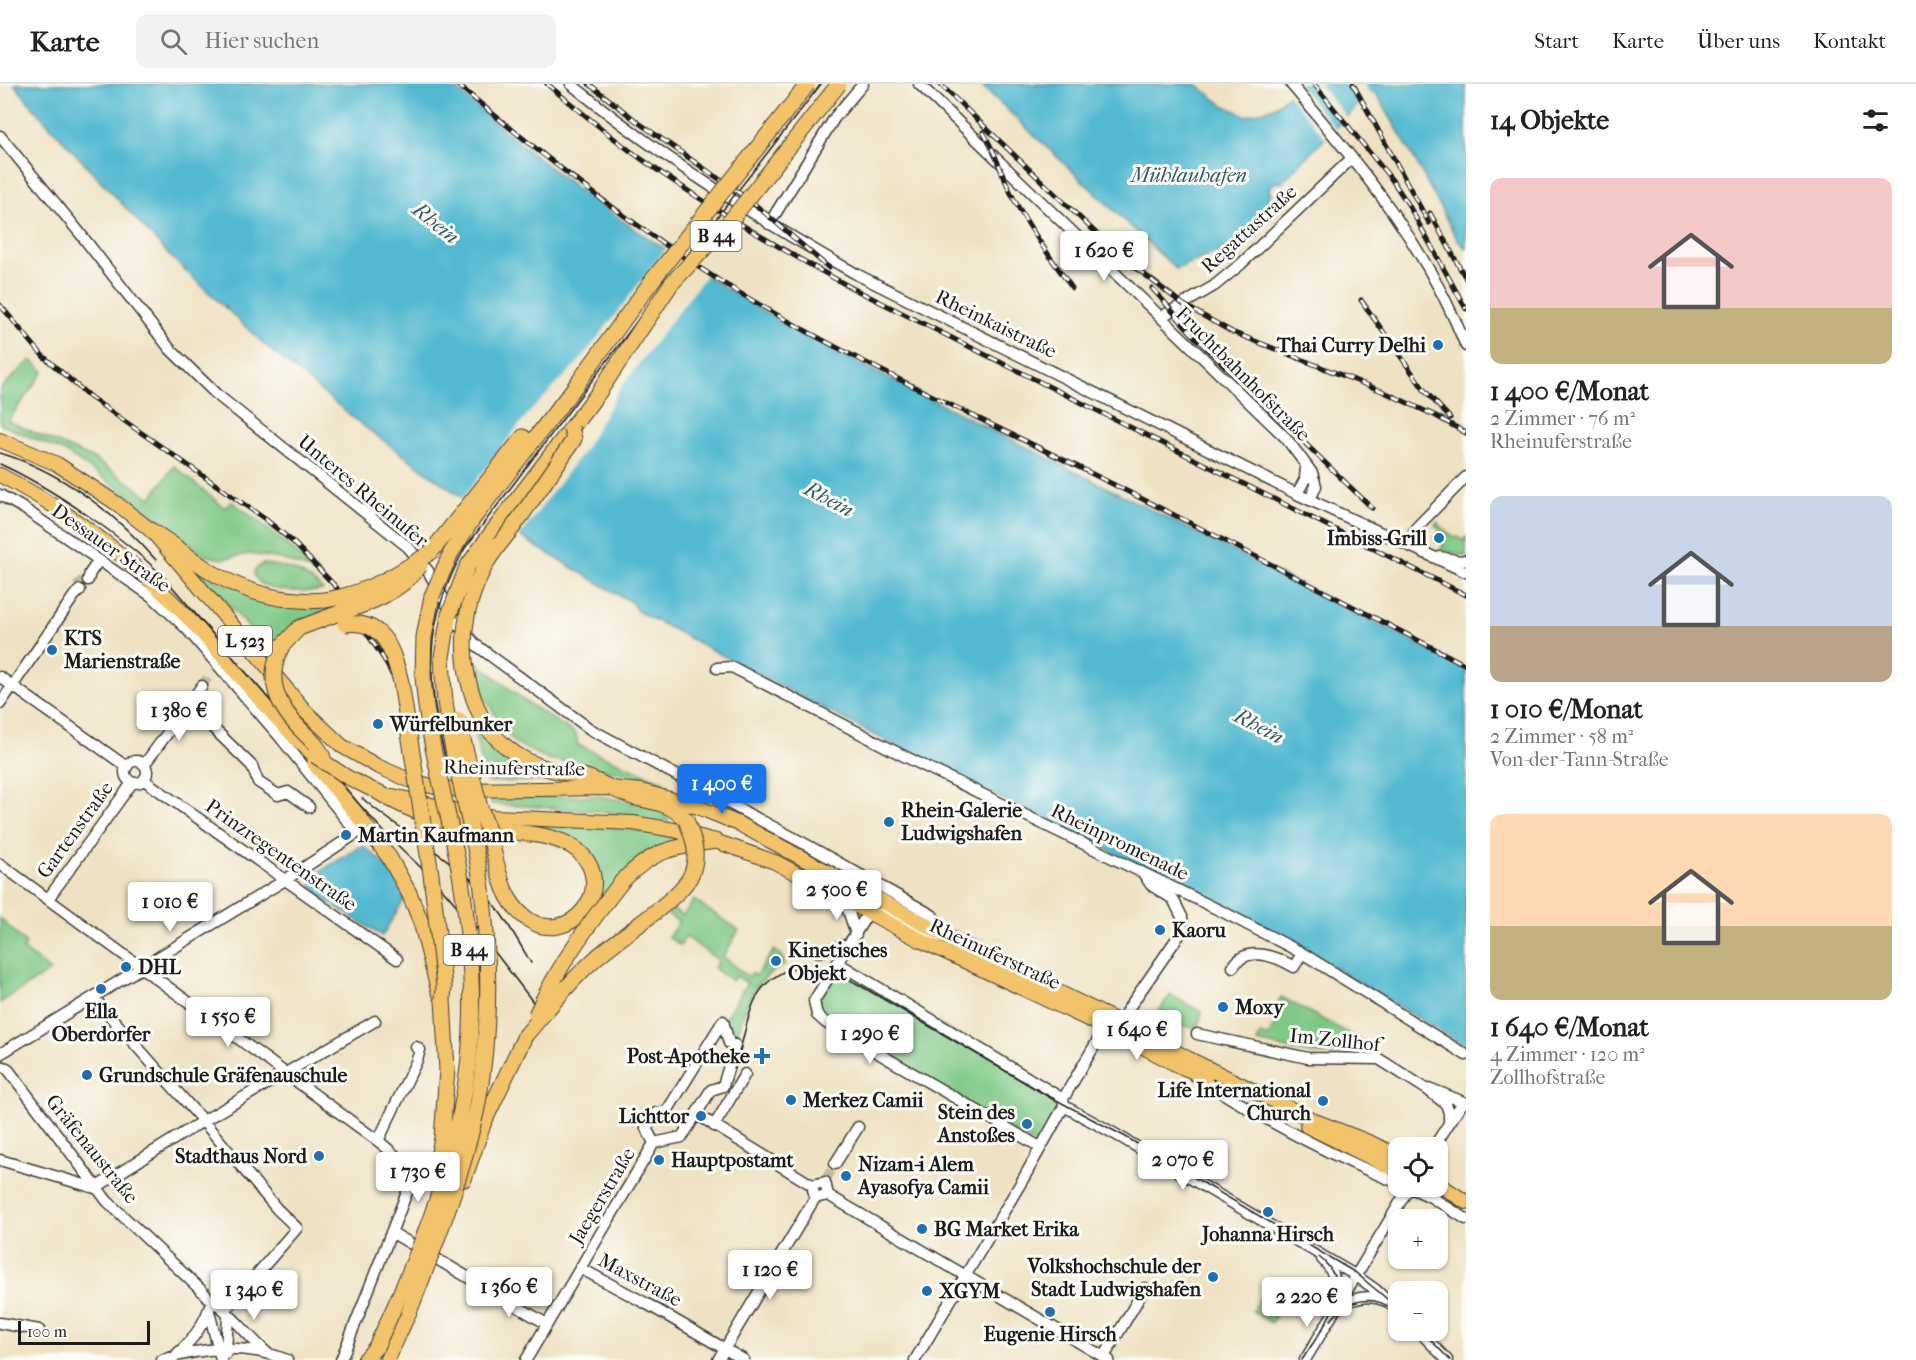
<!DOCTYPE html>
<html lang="de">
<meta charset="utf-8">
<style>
:root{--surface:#fff;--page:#f2f2f2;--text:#222;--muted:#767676;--line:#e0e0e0;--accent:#1a73e8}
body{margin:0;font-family:"IM FELL French Canon",serif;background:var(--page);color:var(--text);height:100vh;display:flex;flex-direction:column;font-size:22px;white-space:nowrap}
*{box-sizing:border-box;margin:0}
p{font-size:20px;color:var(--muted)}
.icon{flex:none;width:33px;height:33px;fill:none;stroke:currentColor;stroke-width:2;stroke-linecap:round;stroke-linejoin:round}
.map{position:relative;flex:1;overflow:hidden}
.sheet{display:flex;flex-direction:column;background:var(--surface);width:450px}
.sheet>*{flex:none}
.controls{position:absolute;left:1388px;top:1053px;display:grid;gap:12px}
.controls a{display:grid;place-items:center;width:60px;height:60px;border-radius:12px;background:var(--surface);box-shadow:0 2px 4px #0004;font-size:30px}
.scale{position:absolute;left:18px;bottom:15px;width:132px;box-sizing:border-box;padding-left:6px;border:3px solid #1c1c1c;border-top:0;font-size:16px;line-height:21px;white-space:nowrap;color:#1c1c1c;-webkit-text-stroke:4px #fdfcf7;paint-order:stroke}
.price{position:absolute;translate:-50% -51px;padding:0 14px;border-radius:6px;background:#fff;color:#222;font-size:20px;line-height:39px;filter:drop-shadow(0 2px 3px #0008)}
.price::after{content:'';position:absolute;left:50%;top:36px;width:18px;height:14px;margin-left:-9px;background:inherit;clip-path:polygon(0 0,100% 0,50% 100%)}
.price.active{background:var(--accent);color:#fff}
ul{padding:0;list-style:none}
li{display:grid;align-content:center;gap:12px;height:318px;padding:0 24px}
li span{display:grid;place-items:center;height:186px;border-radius:12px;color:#555}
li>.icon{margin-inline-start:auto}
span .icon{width:108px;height:108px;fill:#fffc;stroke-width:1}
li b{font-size:26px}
h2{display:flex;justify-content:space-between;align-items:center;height:72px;padding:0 24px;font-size:26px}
header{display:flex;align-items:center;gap:36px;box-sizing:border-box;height:84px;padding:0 30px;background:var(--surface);border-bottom:2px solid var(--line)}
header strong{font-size:28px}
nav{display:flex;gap:33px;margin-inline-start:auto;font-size:21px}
.search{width:420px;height:54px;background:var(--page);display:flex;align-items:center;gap:15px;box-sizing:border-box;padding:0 21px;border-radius:12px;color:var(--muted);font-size:22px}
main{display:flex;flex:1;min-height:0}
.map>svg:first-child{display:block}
.green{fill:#7ec885;stroke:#4d7250;stroke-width:1.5}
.water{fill:#52b9d0;stroke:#376a76;stroke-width:1.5}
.pier{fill:#efe2c3}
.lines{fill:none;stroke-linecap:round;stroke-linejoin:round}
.minor-tunnel{stroke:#c5baa2;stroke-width:10;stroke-dasharray:10 5;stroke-linecap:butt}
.minor-casing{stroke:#3c3a35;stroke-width:13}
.major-casing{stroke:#3c3a35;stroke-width:16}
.highway-casing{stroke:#3c3a35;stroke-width:17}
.minor{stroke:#fff;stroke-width:10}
.major{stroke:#f2c36a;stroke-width:14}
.highway{stroke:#f2c36a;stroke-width:15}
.tram{stroke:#1c1c1c;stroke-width:1.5}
.rail-casing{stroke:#1c1c1c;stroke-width:5}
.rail{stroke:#fdfcf7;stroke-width:3;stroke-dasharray:9;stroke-linecap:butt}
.major-bridge-casing{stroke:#3c3a35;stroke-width:16;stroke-linecap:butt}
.highway-bridge-casing{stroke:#3c3a35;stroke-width:17;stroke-linecap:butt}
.major-bridge{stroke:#f2c36a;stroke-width:14}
.highway-bridge{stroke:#f2c36a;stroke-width:15}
.poi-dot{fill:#1f6fb2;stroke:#fdfcf7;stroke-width:2}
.labels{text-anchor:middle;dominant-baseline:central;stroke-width:6;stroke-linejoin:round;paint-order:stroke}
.shield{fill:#fdfcf7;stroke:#605f5e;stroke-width:1.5}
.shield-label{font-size:18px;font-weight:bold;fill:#1c1c1c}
.street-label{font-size:20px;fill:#1c1c1c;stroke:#fdfcf7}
.poi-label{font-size:20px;font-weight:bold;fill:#1c1c1c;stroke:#fdfcf7;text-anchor:start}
.water-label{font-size:21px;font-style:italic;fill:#325b64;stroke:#fdfcf7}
</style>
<header>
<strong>Karte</strong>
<div class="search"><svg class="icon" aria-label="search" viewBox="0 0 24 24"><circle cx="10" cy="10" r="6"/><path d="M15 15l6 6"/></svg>Hier suchen</div>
<nav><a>Start</a><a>Karte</a><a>Über uns</a><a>Kontakt</a></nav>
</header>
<main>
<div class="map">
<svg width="1466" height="1276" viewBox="0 0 1466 1276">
<rect width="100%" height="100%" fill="#fdfcf7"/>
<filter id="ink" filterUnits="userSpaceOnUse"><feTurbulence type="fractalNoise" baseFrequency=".0167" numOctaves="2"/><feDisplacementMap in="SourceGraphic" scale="12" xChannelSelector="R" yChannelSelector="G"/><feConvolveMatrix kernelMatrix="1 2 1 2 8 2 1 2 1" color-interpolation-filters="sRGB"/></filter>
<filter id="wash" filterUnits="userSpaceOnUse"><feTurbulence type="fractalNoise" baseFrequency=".008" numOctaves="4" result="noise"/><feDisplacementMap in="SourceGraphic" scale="24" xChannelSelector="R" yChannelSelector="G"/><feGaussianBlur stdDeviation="1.35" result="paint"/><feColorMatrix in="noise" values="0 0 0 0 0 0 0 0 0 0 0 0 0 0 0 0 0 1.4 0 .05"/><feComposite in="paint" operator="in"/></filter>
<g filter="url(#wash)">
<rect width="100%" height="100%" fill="#efe2c3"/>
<path class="green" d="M31 276 44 287 8 337 94 375 151 414 174 382 225 424 231 417C264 440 293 465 322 493L321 495 306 484 281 475 249 470 222 475 204 471 128 411 65 368 0 340V305Z
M1437 438 1454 454 1458 453 1463 457 1466 453V472L1441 466C1446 455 1444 449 1435 441Z
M262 480C287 481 305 489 323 506 306 509 253 509 254 487Z
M188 481 221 499 333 522 335 525 270 576 255 551 223 514 206 500Z
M476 577 523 616 576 650 578 661 664 698 663 699 614 687 548 675 516 660 502 643 482 608Z
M472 640 489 660 522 686 571 696 487 698Z
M598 712 658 722 670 738 598 727 491 720 490 713Z
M500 738C562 743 625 741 686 755L597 816 600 797 593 775Z
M694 816 739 846 723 873C733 879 739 887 749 893L751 889 756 892 774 866 782 872 785 880C749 898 745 924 735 960L723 937 747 899 736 892 732 897 714 884 719 877 686 853 680 861 668 853 679 838 668 831 672 825 683 832Z
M0 834 26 860 23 865 50 887 0 919Z
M838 879 1063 1015 1040 1063 826 939 814 924Z
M1170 911 1202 928 1198 945 1173 939 1157 930Z
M1281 913 1361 956 1362 970H1310L1257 958 1261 950 1268 953 1284 922 1278 919Z
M1268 1201 1287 1213 1271 1239 1252 1227Z"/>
<path class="water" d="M14 0H451C498 41 545 82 596 118 664 166 732 209 803 251L1413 557 1466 586V963L1303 865 1240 831 915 672 637 527 631 518 532 460 461 413 362 341 267 263 170 172 37 28Z
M980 0H1196L1223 21 1247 32 1274 23 1302 0H1466V165L1457 155 1415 76 1378 12 1371 8 1281 99 1275 98 1268 106 1271 109C1265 123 1261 140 1249 150 1234 164 1196 176 1176 185Z
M362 761 412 803 382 852 316 810 311 801 315 791Z"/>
<path class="pier" d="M1298 0 1337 46 1327 56 1287 9Z
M1309 0H1319L1348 35 1342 40Z
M1347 0H1364L1371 12 1360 23Z
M667 163 707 190 621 303 584 366 518 454 461 416 528 330 583 273Z"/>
</g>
<g filter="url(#ink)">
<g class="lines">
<path class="minor-tunnel" d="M77 503 84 494
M202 602 210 590
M826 1095 835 1080"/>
<defs>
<path id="minor" d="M571 0C660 73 758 135 858 191L1297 410 1466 488
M919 0 1286 354 1312 389 1316 402 1310 416
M1291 0C1361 84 1425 159 1466 262
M0 52 79 148 170 265 216 310 408 463 428 487 459 542 476 561 590 645 805 760 932 831 936 837
M769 140 835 33 863 0
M1161 233 1214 202 1241 180 1352 74
M1297 410 1305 395 1306 382
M0 411 23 424 154 514 186 544 280 653 357 749 285 796 0 970
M1407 461 1416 444 1466 393
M1440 473 1460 477 1466 476
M88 496 90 489 99 476
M717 584 732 583 904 672 1227 830 1302 869 1466 971
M0 593 127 683
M0 620 74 512 80 506
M185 625 201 636
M213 644 252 682 258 698 278 711 288 708 309 723
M125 688a11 11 0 1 1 22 0a11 11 0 1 1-22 0Z
M144 681 202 602
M144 696 397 875
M0 780 378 1057C395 1070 403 1078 411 1098L341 1276
M842 814 849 829 856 850
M48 815 132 699
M946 852C918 858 897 825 868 829L814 917 817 931 826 939 1040 1063
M818 868 849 860
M838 879 1063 1015
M1233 883C1246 860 1277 873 1294 883L1302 869
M93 913 203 1037 277 1125 297 1144 232 1219 223 1225
M1126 928 1182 847V833L1173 815 1151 801 1143 789
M723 937 729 959 735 961 723 1002 711 1006 682 1053 654 1059 646 1044 656 1029 667 1027Z
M1197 950 1308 974 1379 975 1428 1006 1446 1020 1449 1029V1038
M0 982 7 984 107 1117 204 1209C211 1218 215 1218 222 1224 238 1238 251 1255 267 1269
M1194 991C1259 1033 1327 1070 1398 1099
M1431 1005 1466 1019
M1064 1022 1115 1050 1355 1191 1376 1206 1398 1227
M696 1030 812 1101 815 1114 828 1111 825 1098 812 1101
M714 1042 745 990
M378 1057 417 976 420 966 416 963
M1433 1064 1463 1018
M0 1076 95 1104
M835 1080 858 1043
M1407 1102 1431 1113 1466 1135
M95 1104 203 1037 375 937
M828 1111 1109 1276
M391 1148 547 1240
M1322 1175C1335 1187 1338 1204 1335 1221
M580 1184 647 1220 744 1276
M1336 1225C1351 1214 1367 1209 1386 1217
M209 1227 221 1276
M0 1239 39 1246
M1418 1246 1447 1276
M177 1270C193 1256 205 1239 211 1219
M226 1270 228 1230
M1104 1273 1145 1204
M162 1276C205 1263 245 1259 287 1276
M526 1276 654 1059
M718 1276 815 1114
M915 1276 1022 1097 1064 1022 1063 1015 1108 939
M1305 1276 1410 1102"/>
<path id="major" d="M0 356 57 380 116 419 152 447 306 628 342 662 377 682 409 696 435 703 460 706 611 704 641 707 698 723 739 740 946 852 1139 948 1187 974 1315 1037 1371 1059 1398 1072
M0 391C71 428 134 476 188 534 231 579 268 630 315 672
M393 712 458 727 494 733 633 739 674 746 715 757 775 778 920 856 1115 948 1181 983 1206 992
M1307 1042 1394 1085
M1437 1099 1466 1118"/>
<path id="highway" d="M152 447C176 461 197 481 222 494 254 511 289 519 325 516
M487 455 599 308
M431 468 523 353
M451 469 472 436 577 300 654 194
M282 562 299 544 339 529
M423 591 424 553 432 512
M443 591 442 573 449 531
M487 644C509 669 528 681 561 688 570 690 580 690 589 694 604 700 619 709 636 714 658 719 669 719 686 736
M315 672V680L352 724 389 773 409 809 421 838 438 904 443 916 447 986
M378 708C400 722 436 737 462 742 495 749 552 745 577 766 621 803 568 866 526 834 501 816 497 780 490 752
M623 796C656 764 672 764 715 757
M464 1095 484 1038 525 952
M365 1276 376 1263
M387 1276 409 1228"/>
</defs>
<use href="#minor" class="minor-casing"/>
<use href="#major" class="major-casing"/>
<use href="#highway" class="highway-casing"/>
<use href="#minor" class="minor"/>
<use href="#major" class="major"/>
<use href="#highway" class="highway"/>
<path class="tram" d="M0 369C61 387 115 429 156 476
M0 380C52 404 122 452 163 492L359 720 386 750 438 800 478 846 533 918
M445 673C426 591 423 539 465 464L666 199 821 0
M362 714C397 745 439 766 473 797 498 820 514 850 531 879
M735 985C742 963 745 939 754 918 764 894 792 878 818 883 833 886 847 894 861 902L1045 1010 1124 1052 1356 1189 1398 1224
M1331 1236C1347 1215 1373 1210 1394 1226
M1421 1246 1450 1276
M1302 1276C1321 1245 1359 1204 1319 1173"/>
<defs>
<path id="rail" d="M457 0C541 71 627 138 720 197 828 264 944 317 1058 373 1195 440 1330 511 1466 581
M547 0C574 22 601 45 629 66 700 118 775 162 852 204L1466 511
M589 0 639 39 752 118 829 184
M940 0 1118 170 1184 221 1232 248 1382 307 1436 332 1466 349
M1314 0 1392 96 1408 120 1466 225
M1353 0 1429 139
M983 48C997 70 1003 96 1016 119 1032 149 1053 177 1072 204
M1430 129 1466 195
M1152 204 1196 254 1372 424
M1361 216 1425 307 1450 334
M0 221 43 272 90 313 265 435 293 458 336 503 384 575 398 602"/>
</defs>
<use href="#rail" class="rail-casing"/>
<use href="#rail" class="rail"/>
<defs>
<path id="major-bridge" d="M315 672 347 693 373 706"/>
<path id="highway-bridge" d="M654 194 808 0
M599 308 671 200 731 136 839 0
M432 512 451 469
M325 516C366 510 398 490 431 468
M339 529C368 520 401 508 420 482
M449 531 467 483 487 455
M345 540C384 535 393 567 401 598L431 790 444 902 443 916
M282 562C264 596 278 623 303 648 312 657 322 665 324 678
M458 636 480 723 490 752
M487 644C457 590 457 534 486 480 494 465 506 453 516 439 536 411 555 384 574 355L571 344
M536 931C558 881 590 838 623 796
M525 952C548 925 570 897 596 874 619 853 677 817 690 793 700 773 694 755 686 736
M435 1087 442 1054 447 986
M409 1228C429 1178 449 1127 464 1075 469 1054 476 1034 479 1013 490 945 490 874 482 805 473 733 446 664 443 591
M376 1263C419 1172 459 1074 469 973 475 915 470 854 461 796 450 728 427 660 423 591"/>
</defs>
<use href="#major-bridge" class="major-bridge-casing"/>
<use href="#highway-bridge" class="highway-bridge-casing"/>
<use href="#major-bridge" class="major-bridge"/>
<use href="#highway-bridge" class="highway-bridge"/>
</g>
</g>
<g class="poi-dot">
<circle cx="1438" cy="261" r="6"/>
<circle cx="1439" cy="454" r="6"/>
<circle cx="52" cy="566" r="6"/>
<circle cx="378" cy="640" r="6"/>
<circle cx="889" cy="738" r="6"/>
<circle cx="346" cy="751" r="6"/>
<circle cx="1160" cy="846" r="6"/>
<circle cx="776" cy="877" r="6"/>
<circle cx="126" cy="883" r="6"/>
<circle cx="101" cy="905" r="6"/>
<circle cx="1223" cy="923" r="6"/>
<path d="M759 963h6v6h6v6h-6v6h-6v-6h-6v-6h6z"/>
<circle cx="87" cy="991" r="6"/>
<circle cx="791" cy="1016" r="6"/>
<circle cx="1323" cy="1017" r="6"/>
<circle cx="701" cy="1032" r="6"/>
<circle cx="1027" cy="1040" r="6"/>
<circle cx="319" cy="1072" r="6"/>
<circle cx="659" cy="1076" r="6"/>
<circle cx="846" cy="1092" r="6"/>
<circle cx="1268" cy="1128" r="6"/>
<circle cx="922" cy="1145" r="6"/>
<circle cx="1213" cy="1193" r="6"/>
<circle cx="927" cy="1207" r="6"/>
<circle cx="1050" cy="1228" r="6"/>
</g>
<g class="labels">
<g class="shield">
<rect x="690.5" y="137" width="51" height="30" rx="4.5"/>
<rect x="218" y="542" width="54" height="30" rx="4.5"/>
<rect x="443.5" y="851" width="51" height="30" rx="4.5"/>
</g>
<g class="shield-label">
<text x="716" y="152">B 44</text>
<text x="245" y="557">L 523</text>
<text x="469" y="866">B 44</text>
</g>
<g class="street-label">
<text transform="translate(1249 145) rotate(-42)">Regattastraße</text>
<text transform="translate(996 240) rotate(26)">Rheinkaistraße</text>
<text transform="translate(1243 290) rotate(45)">Fruchtbahnhofstraße</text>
<text transform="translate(363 407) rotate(40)">Unteres Rheinufer</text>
<text transform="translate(111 464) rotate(35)">Dessauer Straße</text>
<text transform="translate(514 684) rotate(1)">Rheinuferstraße</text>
<text transform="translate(75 746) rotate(-54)">Gartenstraße</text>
<text transform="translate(1120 758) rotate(26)">Rheinpromenade</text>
<text transform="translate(281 771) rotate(35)">Prinzregentenstraße</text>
<text transform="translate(995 870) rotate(25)">Rheinuferstraße</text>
<text transform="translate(1335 956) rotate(6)">Im Zollhof</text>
<text transform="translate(92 1065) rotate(51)">Gräfenaustraße</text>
<text transform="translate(602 1112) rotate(-59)">Jaegerstraße</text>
<text transform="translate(640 1196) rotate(28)">Maxstraße</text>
</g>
<g class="poi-label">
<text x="1426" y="261" text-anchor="end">Thai Curry Delhi</text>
<text x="1427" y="454" text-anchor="end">Imbiss-Grill</text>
<text x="64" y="554">KTS<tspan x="64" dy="23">Marienstraße</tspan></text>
<text x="390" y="640">Würfelbunker</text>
<text x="901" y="726">Rhein-Galerie<tspan x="901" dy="23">Ludwigshafen</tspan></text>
<text x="358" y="751">Martin Kaufmann</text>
<text x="1172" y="846">Kaoru</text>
<text x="788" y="866">Kinetisches<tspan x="788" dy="23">Objekt</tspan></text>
<text x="138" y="883">DHL</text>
<text x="1235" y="923">Moxy</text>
<text x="101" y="927" text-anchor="middle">Ella<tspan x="101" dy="23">Oberdorfer</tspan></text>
<text x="750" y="972" text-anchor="end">Post-Apotheke</text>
<text x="99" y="991">Grundschule Gräfenauschule</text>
<text x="1311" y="1006" text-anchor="end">Life International<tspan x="1311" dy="23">Church</tspan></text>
<text x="803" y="1016">Merkez Camii</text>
<text x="1015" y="1028" text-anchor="end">Stein des<tspan x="1015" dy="23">Anstoßes</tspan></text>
<text x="689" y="1032" text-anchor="end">Lichttor</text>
<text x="307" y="1072" text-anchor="end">Stadthaus Nord</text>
<text x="671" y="1076">Hauptpostamt</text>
<text x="858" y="1080">Nizam-i Alem<tspan x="858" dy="23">Ayasofya Camii</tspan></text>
<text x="934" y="1145">BG Market Erika</text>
<text x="1268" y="1150" text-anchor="middle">Johanna Hirsch</text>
<text x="1201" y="1182" text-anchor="end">Volkshochschule der<tspan x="1201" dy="23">Stadt Ludwigshafen</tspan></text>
<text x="939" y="1207">XGYM</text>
<text x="1050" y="1250" text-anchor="middle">Eugenie Hirsch</text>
</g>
<g class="water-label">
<text x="1189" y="91">Mühlauhafen</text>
<text transform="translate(436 139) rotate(39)">Rhein</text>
<text transform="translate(829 415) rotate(28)">Rhein</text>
<text transform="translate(1259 642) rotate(28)">Rhein</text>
</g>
</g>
</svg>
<div class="controls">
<a><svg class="icon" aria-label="locate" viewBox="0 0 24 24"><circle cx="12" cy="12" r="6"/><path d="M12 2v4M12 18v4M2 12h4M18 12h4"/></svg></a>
<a>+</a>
<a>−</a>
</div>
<div class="scale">100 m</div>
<b class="price" style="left:1104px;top:198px">1 620 €</b>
<b class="price" style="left:179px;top:658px">1 380 €</b>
<b class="price active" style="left:722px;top:731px">1 400 €</b>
<b class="price" style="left:837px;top:837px">2 500 €</b>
<b class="price" style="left:170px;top:849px">1 010 €</b>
<b class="price" style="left:228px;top:964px">1 550 €</b>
<b class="price" style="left:1137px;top:977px">1 640 €</b>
<b class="price" style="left:870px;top:981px">1 290 €</b>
<b class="price" style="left:1183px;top:1107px">2 070 €</b>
<b class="price" style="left:418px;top:1119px">1 730 €</b>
<b class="price" style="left:770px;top:1217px">1 120 €</b>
<b class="price" style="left:509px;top:1234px">1 360 €</b>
<b class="price" style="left:254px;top:1237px">1 340 €</b>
<b class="price" style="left:1307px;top:1244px">2 220 €</b>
</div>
<section class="sheet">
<h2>14 Objekte<svg class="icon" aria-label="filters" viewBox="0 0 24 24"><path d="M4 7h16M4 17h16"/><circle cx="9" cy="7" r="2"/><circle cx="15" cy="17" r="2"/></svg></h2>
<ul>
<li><span style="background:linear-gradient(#f6c9c9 70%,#c2b280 0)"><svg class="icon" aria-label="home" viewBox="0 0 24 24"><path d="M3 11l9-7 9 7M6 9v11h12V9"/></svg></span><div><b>1 400 €/Monat</b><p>2 Zimmer · 76 m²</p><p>Rheinuferstraße</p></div></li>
<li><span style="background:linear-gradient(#c9d6e8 70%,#b9a48a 0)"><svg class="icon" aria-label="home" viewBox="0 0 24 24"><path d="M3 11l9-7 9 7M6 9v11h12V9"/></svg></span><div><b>1 010 €/Monat</b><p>2 Zimmer · 58 m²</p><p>Von-der-Tann-Straße</p></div></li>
<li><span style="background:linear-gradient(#ffd9b3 60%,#c2b280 0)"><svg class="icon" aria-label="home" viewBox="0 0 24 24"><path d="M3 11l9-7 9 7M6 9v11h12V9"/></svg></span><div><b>1 640 €/Monat</b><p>4 Zimmer · 120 m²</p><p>Zollhofstraße</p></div></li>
</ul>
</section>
</main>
